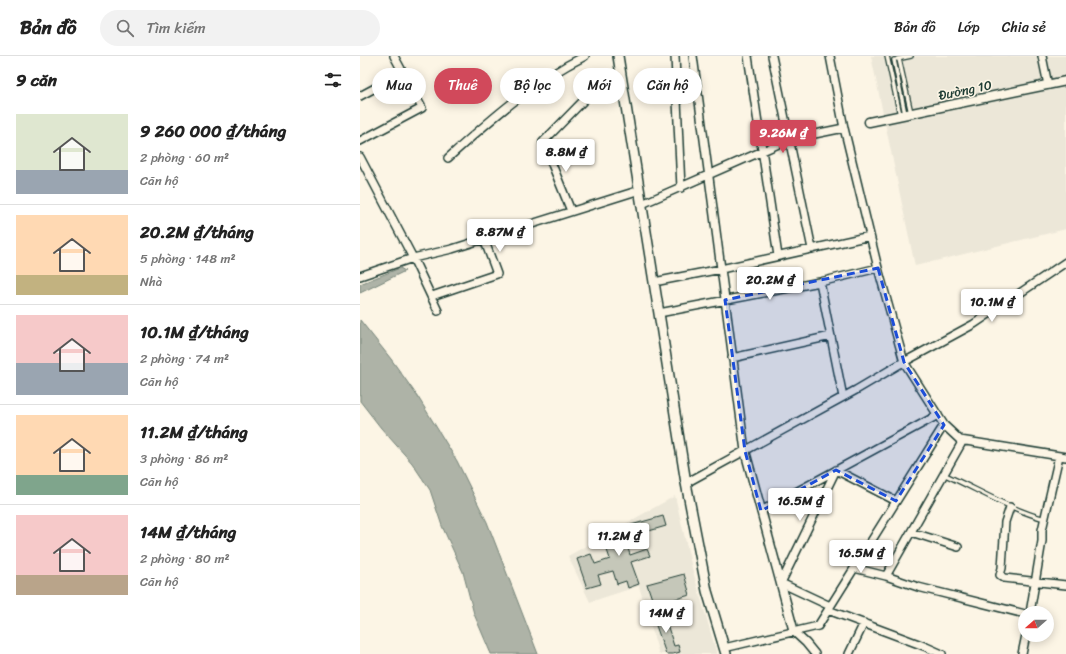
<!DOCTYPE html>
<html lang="vi">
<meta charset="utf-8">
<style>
:root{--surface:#fff;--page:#f2f2f2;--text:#222;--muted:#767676;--line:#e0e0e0;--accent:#d1495b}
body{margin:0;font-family:Sriracha,sans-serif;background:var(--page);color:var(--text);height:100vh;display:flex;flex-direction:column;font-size:15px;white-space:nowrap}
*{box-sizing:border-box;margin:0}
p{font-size:13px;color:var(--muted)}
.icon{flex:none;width:22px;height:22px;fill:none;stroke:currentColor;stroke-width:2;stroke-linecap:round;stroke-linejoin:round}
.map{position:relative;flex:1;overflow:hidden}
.sheet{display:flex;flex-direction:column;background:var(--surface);width:360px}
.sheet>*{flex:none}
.guide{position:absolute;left:12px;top:12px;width:380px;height:36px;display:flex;gap:8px}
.needle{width:26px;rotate:249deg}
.fabs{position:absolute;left:658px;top:550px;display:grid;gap:8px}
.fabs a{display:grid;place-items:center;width:36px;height:36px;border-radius:50%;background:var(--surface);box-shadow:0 2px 10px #0003;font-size:20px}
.price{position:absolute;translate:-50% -34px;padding:0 9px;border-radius:4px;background:#fff;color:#222;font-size:13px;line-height:26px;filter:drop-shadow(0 1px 2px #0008)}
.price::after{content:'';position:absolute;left:50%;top:24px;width:12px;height:9px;margin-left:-6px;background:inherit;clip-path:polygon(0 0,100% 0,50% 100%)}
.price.selected{background:var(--accent);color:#fff}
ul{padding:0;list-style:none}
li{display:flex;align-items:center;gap:12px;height:100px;padding:0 16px}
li+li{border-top:1px solid var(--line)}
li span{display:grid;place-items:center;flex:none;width:112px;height:80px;border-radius:0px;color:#555}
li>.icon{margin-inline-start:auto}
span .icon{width:48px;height:48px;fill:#fffc;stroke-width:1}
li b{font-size:17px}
h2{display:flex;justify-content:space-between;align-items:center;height:48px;padding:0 16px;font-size:17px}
.chip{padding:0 14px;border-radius:18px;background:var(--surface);box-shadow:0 2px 10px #0003;font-size:14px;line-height:36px}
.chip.selected{background:var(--accent);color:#fff}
header{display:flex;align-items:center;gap:24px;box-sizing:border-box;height:56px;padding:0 20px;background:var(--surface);border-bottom:1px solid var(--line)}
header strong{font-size:19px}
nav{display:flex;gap:22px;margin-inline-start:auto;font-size:14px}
.search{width:280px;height:36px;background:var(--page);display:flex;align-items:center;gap:10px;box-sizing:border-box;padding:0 14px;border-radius:22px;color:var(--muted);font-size:15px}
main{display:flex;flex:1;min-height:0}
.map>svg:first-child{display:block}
.built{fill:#ece7d8}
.water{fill:#aeb3a7;stroke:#758479}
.building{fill:#c5c7b9;stroke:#1f3d34}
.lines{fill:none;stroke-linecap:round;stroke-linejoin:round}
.service-casing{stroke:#1f3d34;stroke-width:6}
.minor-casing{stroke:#1f3d34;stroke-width:10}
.tertiary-casing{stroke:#1f3d34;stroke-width:11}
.secondary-casing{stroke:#1f3d34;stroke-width:12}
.service{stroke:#fcf5e5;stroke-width:3.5}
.minor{stroke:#fcf5e5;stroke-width:7}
.tertiary{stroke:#fcf5e5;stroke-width:8}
.secondary{stroke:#fcf5e5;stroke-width:9}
.marked{fill:#1d4ed8;fill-opacity:0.2;stroke:#1d4ed8;stroke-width:3;stroke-dasharray:8 5;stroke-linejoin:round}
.labels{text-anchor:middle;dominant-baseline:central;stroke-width:3;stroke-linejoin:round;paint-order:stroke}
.street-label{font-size:13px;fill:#1f3d34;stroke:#fcf5e5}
</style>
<header>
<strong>Bản đồ</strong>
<div class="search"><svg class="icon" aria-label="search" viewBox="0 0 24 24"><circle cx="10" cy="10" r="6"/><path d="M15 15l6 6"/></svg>Tìm kiếm</div>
<nav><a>Bản đồ</a><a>Lớp</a><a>Chia sẻ</a></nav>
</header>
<main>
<section class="sheet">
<h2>9 căn<svg class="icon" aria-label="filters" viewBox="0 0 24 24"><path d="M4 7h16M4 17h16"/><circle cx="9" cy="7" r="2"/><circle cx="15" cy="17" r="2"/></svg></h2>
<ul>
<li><span style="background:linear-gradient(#dfe7d0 70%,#9aa5b1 0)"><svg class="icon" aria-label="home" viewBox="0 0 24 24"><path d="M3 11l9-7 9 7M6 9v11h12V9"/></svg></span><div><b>9 260 000 ₫/tháng</b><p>2 phòng · 60 m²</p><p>Căn hộ</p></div></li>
<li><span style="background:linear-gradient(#ffd9b3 75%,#c2b280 0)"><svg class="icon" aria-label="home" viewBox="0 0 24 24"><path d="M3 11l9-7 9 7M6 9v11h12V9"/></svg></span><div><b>20.2M ₫/tháng</b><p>5 phòng · 148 m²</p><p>Nhà</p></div></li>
<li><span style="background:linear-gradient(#f6c9c9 60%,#9aa5b1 0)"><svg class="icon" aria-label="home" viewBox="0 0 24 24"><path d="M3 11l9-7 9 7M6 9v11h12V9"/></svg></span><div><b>10.1M ₫/tháng</b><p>2 phòng · 74 m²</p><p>Căn hộ</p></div></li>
<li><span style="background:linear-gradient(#ffd9b3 75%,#7fa58c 0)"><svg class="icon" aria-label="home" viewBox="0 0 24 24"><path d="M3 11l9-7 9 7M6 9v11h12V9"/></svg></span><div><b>11.2M ₫/tháng</b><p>3 phòng · 86 m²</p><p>Căn hộ</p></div></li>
<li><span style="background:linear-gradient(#f6c9c9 75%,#b9a48a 0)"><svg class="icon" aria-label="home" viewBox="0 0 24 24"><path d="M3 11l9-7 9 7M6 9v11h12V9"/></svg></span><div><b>14M ₫/tháng</b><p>2 phòng · 80 m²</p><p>Căn hộ</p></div></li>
</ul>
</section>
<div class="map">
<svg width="706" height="598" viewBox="0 0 706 598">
<rect width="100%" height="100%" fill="#fcf5e5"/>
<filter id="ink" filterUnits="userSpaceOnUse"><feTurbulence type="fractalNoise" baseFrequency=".025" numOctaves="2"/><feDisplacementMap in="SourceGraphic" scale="8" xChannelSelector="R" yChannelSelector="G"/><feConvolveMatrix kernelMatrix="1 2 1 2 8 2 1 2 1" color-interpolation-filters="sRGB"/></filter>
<g filter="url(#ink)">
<path class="built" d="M511 0H706V173L555 210Z
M315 440 332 512 357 598H299L279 530 230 546 208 500Z"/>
<path class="water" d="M40 212 45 215 0 237V228Z
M0 264 31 303 58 341 97 405 127 466 178 598H131L114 558 103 516 82 470 70 434 52 407 21 372 0 345Z"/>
<path class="building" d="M303 460 306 470 265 482 270 499 287 493 290 500 271 506 279 528 268 532 266 525 257 528 253 515 238 519 241 528 227 532 217 503 231 498 235 508 250 503 245 488 253 485 252 480 272 474 271 469Z
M324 518 330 539 294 549 287 528Z
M308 556 310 564 306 565 314 590 318 589 320 596 313 598H306L293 561Z"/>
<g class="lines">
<defs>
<path id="service" d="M527 0 540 59
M537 3 551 0
M539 3 551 57
M534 4 545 58
M583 418C617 433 649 453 685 463"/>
<path id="minor" d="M315 0 321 132
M333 0 385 395
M388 0 418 200
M412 0 452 193
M682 0 688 29
M0 40 43 17
M0 85 62 52 34 0
M0 101 53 202 78 255
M88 102C130 64 174 25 225 0
M282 148 430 83 484 72
M211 155 183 86 226 42 261 20
M706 206 614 268 544 306 584 369 600 384 706 401
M0 220 53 202 92 193 280 134
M294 226 361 213 510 180
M460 226 483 341
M72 240 137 218 124 183
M299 257 460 226 518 212
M372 302 471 280
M326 427 496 334 540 308 544 306 518 212 484 72 470 0
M650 451 645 466 642 512 640 519 644 522 706 529
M401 455 578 359
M551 476 598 491
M494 512 526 520 558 531 665 558
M526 520 601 388 600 384
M470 550 421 527 476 414 536 445
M468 554 564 590 582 598
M670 557 682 485V474L699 400
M434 576 446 587 455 598
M364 592 458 570 584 369
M489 598 504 567
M662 598 666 579"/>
<path id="tertiary" d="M509 66 706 25
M385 395 434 576"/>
<path id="secondary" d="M258 0 326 427 347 535 366 598"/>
</defs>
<use href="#service" class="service-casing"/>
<use href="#minor" class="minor-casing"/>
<use href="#tertiary" class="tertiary-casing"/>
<use href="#secondary" class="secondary-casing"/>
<use href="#service" class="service"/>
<use href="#minor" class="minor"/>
<use href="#tertiary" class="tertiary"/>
<use href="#secondary" class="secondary"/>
</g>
</g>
<path class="marked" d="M518 212 544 306 584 369 536 445 476 414 401 455 385 395 365 244Z"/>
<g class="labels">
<g class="street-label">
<text transform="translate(605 34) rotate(-12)">Đường 10</text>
</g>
</g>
</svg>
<div class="fabs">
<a><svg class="needle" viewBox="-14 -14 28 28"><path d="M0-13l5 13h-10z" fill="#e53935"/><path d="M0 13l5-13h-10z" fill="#767676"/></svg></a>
</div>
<b class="price selected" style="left:423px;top:98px">9.26M ₫</b>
<b class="price" style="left:206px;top:117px">8.8M ₫</b>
<b class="price" style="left:140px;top:197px">8.87M ₫</b>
<b class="price" style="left:410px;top:245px">20.2M ₫</b>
<b class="price" style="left:632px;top:267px">10.1M ₫</b>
<b class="price" style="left:440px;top:466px">16.5M ₫</b>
<b class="price" style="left:259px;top:501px">11.2M ₫</b>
<b class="price" style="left:501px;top:518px">16.5M ₫</b>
<b class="price" style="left:306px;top:578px">14M ₫</b>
<div class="guide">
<a class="chip">Mua</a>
<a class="chip selected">Thuê</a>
<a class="chip">Bộ lọc</a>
<a class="chip">Mới</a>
<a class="chip">Căn hộ</a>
</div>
</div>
</main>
